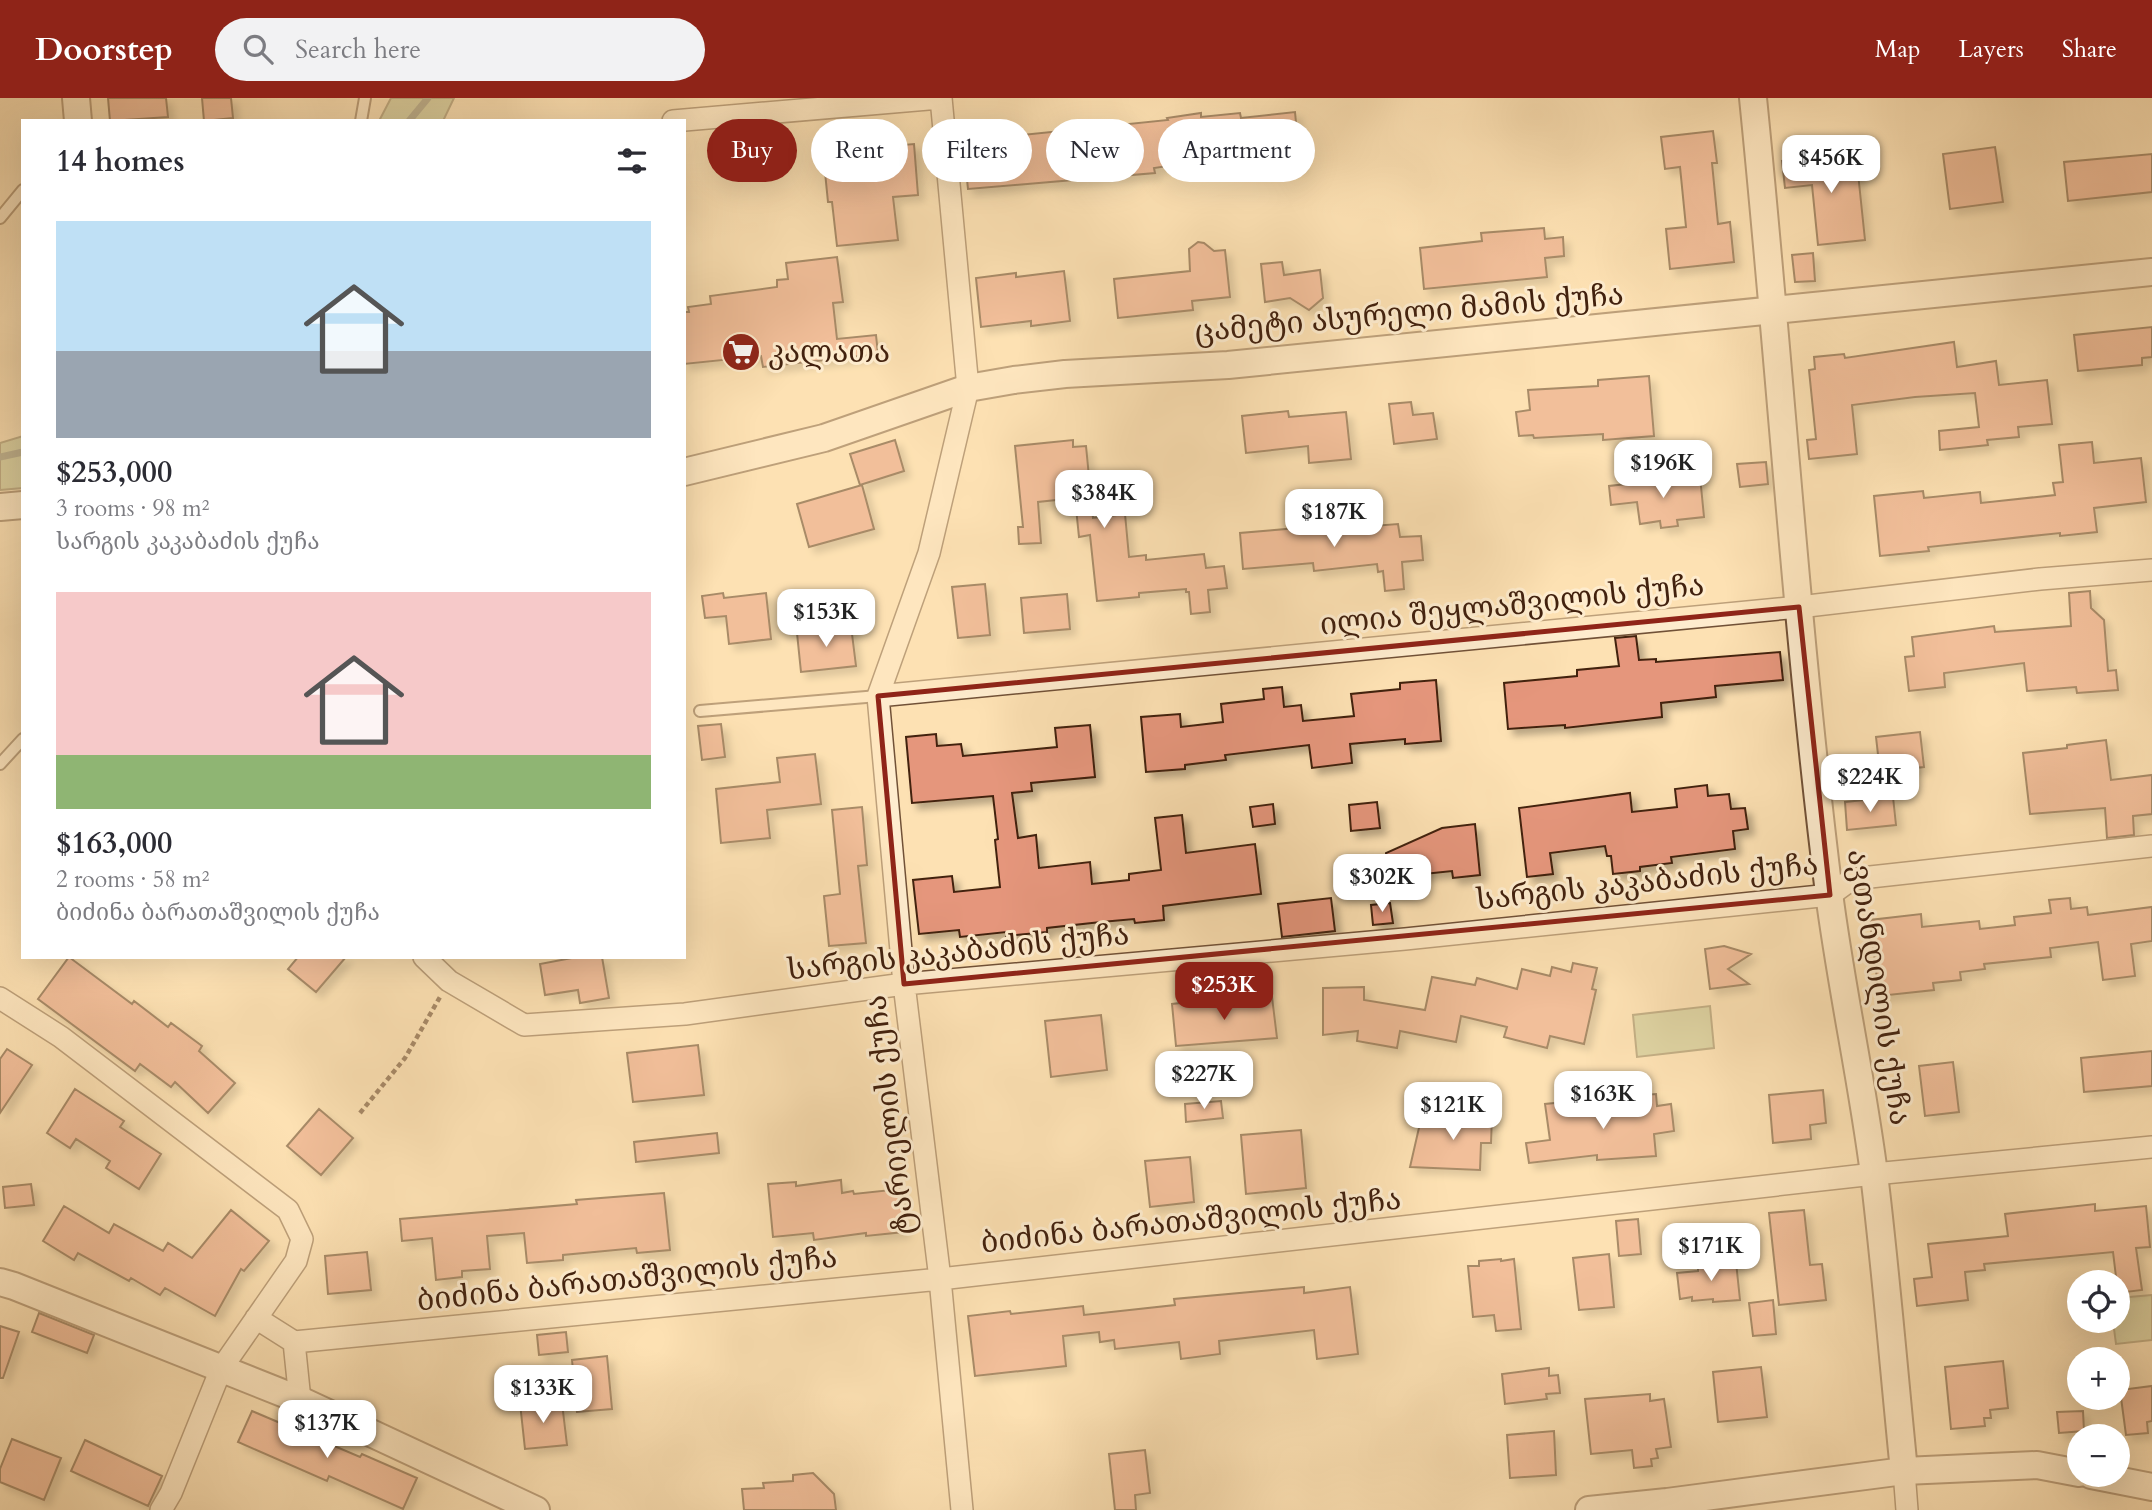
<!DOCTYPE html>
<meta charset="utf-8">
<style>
:root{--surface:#fff;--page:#f2f2f3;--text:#2b2b33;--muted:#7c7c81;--accent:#8f2418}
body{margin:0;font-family:Cardo,"Noto Serif Georgian",serif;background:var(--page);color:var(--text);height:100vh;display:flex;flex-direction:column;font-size:26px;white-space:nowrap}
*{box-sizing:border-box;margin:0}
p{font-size:23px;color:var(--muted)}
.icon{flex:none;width:38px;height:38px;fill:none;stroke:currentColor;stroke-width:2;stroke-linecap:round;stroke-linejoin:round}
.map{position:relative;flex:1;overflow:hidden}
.side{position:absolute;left:21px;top:21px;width:665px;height:840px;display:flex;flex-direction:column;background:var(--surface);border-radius:0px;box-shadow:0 7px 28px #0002}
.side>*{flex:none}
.banner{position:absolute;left:707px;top:21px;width:665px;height:63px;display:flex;gap:14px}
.buttons{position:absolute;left:2067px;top:1172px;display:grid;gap:14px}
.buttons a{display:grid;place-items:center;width:63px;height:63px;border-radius:50%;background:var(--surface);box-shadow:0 7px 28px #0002;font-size:35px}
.price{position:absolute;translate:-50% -60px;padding:0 16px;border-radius:14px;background:#fff;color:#222;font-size:23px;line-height:46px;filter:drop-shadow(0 2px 4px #0008)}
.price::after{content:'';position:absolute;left:50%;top:42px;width:21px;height:16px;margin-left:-10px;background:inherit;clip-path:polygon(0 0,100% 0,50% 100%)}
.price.active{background:var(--accent);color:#fff}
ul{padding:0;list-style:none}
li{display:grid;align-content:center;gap:14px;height:371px;padding:0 35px}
li span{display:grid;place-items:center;height:217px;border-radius:0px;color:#555}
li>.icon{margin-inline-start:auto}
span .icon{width:126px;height:126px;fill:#fffc;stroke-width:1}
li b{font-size:30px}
h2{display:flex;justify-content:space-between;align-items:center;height:84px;padding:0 35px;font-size:30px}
.chip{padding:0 24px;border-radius:32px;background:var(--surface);box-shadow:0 7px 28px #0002;font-size:24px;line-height:63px}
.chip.active{background:var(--accent);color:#fff}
header{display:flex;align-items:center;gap:42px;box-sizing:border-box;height:98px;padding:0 35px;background:var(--accent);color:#fff}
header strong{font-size:33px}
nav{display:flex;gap:38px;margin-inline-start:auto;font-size:24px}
.search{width:490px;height:63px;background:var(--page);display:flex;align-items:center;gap:18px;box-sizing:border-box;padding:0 24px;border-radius:38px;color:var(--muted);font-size:26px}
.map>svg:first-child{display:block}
.green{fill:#bac490;stroke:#7e724f;stroke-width:2}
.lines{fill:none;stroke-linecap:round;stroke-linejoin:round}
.stream{stroke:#7a7f6c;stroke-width:7}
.building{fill:#e5967c;stroke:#42210e;stroke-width:2;filter:url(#shadow)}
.service-casing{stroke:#715137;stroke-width:14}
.minor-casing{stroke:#715137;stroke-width:24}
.tertiary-casing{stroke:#715137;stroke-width:30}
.path{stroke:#42210e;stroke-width:4.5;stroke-dasharray:5 3.5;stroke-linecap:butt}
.service{stroke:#feecce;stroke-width:10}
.minor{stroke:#feecce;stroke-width:21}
.tertiary{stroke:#feecce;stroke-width:26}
.marked{fill:none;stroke:#8f2418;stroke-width:5;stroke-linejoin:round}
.labels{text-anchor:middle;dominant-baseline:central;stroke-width:6;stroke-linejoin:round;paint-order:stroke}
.street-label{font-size:30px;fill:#42210e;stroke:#feecce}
.poi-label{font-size:30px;fill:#42210e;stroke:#feecce;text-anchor:start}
</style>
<header>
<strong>Doorstep</strong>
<div class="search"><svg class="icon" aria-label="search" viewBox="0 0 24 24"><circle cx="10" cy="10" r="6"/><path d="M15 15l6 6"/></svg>Search here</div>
<nav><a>Map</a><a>Layers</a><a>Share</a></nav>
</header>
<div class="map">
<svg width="2152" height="1412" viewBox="0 0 2152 1412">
<defs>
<filter id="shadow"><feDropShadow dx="6" dy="6" stdDeviation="3.5" flood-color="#0004"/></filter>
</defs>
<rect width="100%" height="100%" fill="#fde1b3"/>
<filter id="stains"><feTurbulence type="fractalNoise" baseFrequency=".00286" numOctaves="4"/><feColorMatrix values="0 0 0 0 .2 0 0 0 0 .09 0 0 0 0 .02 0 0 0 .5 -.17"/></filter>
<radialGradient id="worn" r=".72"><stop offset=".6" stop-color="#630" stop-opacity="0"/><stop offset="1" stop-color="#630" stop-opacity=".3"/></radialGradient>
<path class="green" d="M391 0H454L443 23H379Z
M23 338V390L0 392V345Z
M1710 908 1714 950 1637 959 1633 917Z
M2152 1197V1242L2116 1246 2113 1223H2118V1200Z"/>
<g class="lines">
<path class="stream" d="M409 23 428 0
M0 359 23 354"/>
</g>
<path class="building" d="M108 0H166L168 19 110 23Z
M202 0H231L233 20 204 23Z
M1295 14 1300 67 1256 72 1254 53 1207 58 1208 62 1154 70 1155 75 968 91 963 43 1168 22 1167 20 1201 15V19L1240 15 1241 20Z
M1713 33 1717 65H1712L1718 126 1730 124 1734 164 1670 171 1666 131 1686 129 1680 69 1665 71 1661 39Z
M914 46 918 97 893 99 898 142 837 148 832 104H828L823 54Z
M1995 49 2003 104 1950 111 1943 56Z
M1856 56 1865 142 1818 147 1812 87 1785 90 1782 63Z
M2152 56V94L2068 103 2064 64Z
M1544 130 1545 141 1563 139 1564 158 1545 160 1547 179 1424 191 1420 150 1482 143 1481 135Z
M1198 144 1204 145 1214 153 1225 152 1230 199 1192 203 1193 212 1118 220 1114 181 1190 173 1189 151Z
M1813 155 1815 183 1795 184 1792 157Z
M837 159 843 204 833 205 837 241 876 237 878 256 763 269 761 258 684 266V214H689L688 209 711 206 710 198 777 189V182L788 181 786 165Z
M1282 164 1284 177 1320 172 1323 200 1309 212 1290 200 1265 204 1261 166Z
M1064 173 1070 223 1031 228V223L981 229 976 180 1016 175V179Z
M2152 229V259L2142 260V267L2078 273 2074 237Z
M1954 244 1957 269 1996 263 1999 287 2047 282 2052 326 2018 329 2019 339 1987 342 1988 347 1940 352 1939 333 1979 329 1975 295 1915 299 1852 307 1857 356 1809 361 1807 342 1816 341 1809 272 1815 271 1814 259 1844 256 1845 260Z
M1649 278 1654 338 1603 342V336L1534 340 1533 337 1519 338 1516 314 1530 312 1528 292 1598 288V282Z
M1411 304 1413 317 1433 315 1437 341 1394 346 1389 306Z
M1288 313 1289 319 1346 314 1351 361 1309 365 1308 348 1246 355 1242 318Z
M895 342 904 373 860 387 850 356Z
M1073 342V349L1086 348 1093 420 1125 416 1129 459 1146 457V462L1204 456 1206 470 1224 468 1227 490 1208 492 1210 514 1191 516 1189 494H1186V491L1139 495V499L1097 503 1090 437 1079 439 1075 400 1038 404 1041 445 1019 446 1018 429H1023L1015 348Z
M2092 344 2094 365 2141 360 2146 404 2094 410 2097 434 2060 438V435L1928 449 1929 453 1880 458 1874 398 1923 393 1924 400 1980 394 1981 405 2055 397 2053 385 2063 384 2059 347Z
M1766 364 1768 386 1740 389 1737 366Z
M1700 378 1704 419 1677 422 1678 428 1661 430 1660 423 1640 426 1637 404 1611 407 1609 388Z
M862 387 874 431 809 449 797 406Z
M1346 421 1347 430 1398 426 1400 439 1421 438 1423 462 1402 464 1404 491 1385 493 1383 473 1378 474 1377 466 1314 473 1313 465 1243 471 1240 435 1308 429 1307 426Z
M985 486 990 537 958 540 952 489Z
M2090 493 2091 510 2104 522 2108 573 2116 572 2118 592 2077 595 2076 589 2027 593 2024 565 1944 575 1945 589 1909 593 1905 559 1914 558 1912 539 1994 528 1995 534 2071 528 2069 495Z
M723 495 724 500 766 495 771 541 729 546 726 518 705 520 702 498Z
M1067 496 1070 531 1024 535 1021 500Z
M851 528 856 568 801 574 797 535Z
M1636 538 1639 562 1656 561V564L1780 554 1783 582 1715 588 1716 599 1661 605 1662 619 1565 630V627L1508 631 1504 585 1577 578V572L1619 568 1615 540Z
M1436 582 1441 643 1405 646V641L1350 646 1352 665 1312 670 1309 647 1225 657 1226 662 1185 667V671L1146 674 1141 619 1180 616 1181 629 1223 624 1221 606 1264 601 1263 591 1282 589 1284 609 1301 607 1303 623 1354 618 1351 596 1400 591V585Z
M721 626 725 659 702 662 698 628Z
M1090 627 1095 679 1031 685 1032 693 1012 695 1018 740 1036 737 1039 770 1090 764 1092 786 1129 782V776L1161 772 1155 720 1182 717 1186 755 1255 746 1261 796 1163 808 1164 822 1135 825 1134 821 1101 824 1047 830V834L1006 838V834L960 839 959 832 919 836 913 782 952 778 954 794 1000 789 995 742 998 741 993 698 912 705 906 639 936 636 937 648 961 646 963 658 1057 649 1055 630Z
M1920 634 1924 669 1880 674 1876 639Z
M2106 642 2111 682 2152 677V716L2133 718 2134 737 2107 740 2105 710 2030 716 2023 655 2067 650V647Z
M815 656 821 706 767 712 770 740 721 745 716 691 780 684 777 660Z
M1707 687 1708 698 1729 696 1731 711 1745 710 1748 731 1733 733 1735 751 1671 759 1672 765 1640 769V773L1613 776 1611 758H1607L1605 748 1550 755 1553 776 1527 779 1519 710 1630 695 1632 714 1677 709 1675 691Z
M1893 699 1896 727 1847 732 1845 704Z
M1377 704 1380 730 1351 733 1349 707Z
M1273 706 1275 726 1253 729 1250 709Z
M862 709 867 767 858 768 866 845 829 848 824 798 840 796 832 712Z
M1475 726 1480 777 1453 780 1452 773 1405 778 1407 791 1390 792 1386 755 1442 730Z
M1331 800 1335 833 1282 839 1278 806Z
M2070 800 2071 811 2087 809 2088 817 2152 809V843L2131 846 2135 878 2103 882 2098 844 2050 850 2051 859 1984 866 1985 871 1960 874 1961 882 1933 885 1934 892 1879 898 1870 822 1921 816 1922 829 1979 823 1980 831 2015 827 2014 819 2051 815 2049 802Z
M1390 805 1393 825 1373 827 1371 807Z
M1724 848 1751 856 1728 871 1749 886 1710 891 1705 851Z
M69 859 132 906 134 903 168 929 171 925 202 948 199 953 235 985 208 1015 175 984 171 989 140 966 135 973 38 901Z
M298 859H346L316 894 288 871Z
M577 859H602L609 900 580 905 578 892 545 897 540 866Z
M1573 865 1597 870 1592 891 1596 892 1584 946 1550 938 1547 950 1504 939 1507 929 1461 918 1456 944 1400 933 1397 950 1357 943 1358 933 1323 937V890L1364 889V902L1425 912 1432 879 1475 887 1477 880 1517 891 1522 871 1550 878 1552 869 1571 874Z
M1272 899 1277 940 1176 948 1172 906 1216 901V906Z
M1101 917 1107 972 1051 979 1045 923Z
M698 947 704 997 633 1004 627 955Z
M7 951 32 967 0 1015V961Z
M2152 953V988L2084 994 2081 960Z
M1953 964 1959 1014 1925 1018 1919 968Z
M75 991 124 1023 120 1029 161 1056 139 1091 106 1070 110 1063 76 1041 70 1050 47 1035Z
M1823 992 1826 1025 1810 1027 1811 1041 1773 1045 1769 997Z
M1656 996 1657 1008 1671 1006 1674 1033 1654 1036 1656 1058 1597 1062V1057L1529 1065 1526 1045 1550 1042 1545 1006 1575 1003 1576 1013 1632 1007 1631 998Z
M1221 1003 1223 1020 1186 1024 1185 1006Z
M1451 1009 1473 1010 1472 1017 1492 1018 1491 1045H1481L1480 1072 1410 1069 1421 1021 1450 1028Z
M319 1011 353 1040 321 1077 287 1048Z
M1301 1032 1306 1090 1246 1096 1241 1037Z
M717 1035 719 1055 636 1064 634 1044Z
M1190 1059 1194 1104 1150 1109 1145 1063Z
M841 1082 842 1095 853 1093 854 1096 900 1091 904 1134 866 1138V1135L814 1142 813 1135 773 1139 768 1086 796 1084V1088Z
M31 1086 34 1107 5 1110 3 1089Z
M664 1095 670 1152 637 1155 636 1150 563 1157V1162L527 1165 524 1135 487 1138 490 1171 462 1173V1179L436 1182 432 1140 402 1143 400 1121 577 1106 576 1102Z
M2095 1106V1113L2146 1108 2150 1149 2136 1150 2142 1192 2118 1195 2113 1154 1984 1166 1985 1172 1965 1174 1968 1202 1917 1208 1914 1181 1932 1179 1928 1146 2008 1138 2005 1116Z
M64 1108 109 1135 114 1126 163 1153 168 1145 192 1160 231 1112 269 1143 244 1173 241 1171 215 1218 165 1190 160 1197 131 1180 129 1183 78 1155 74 1162 43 1143Z
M1804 1112 1810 1167 1822 1166 1826 1202 1779 1207 1769 1115Z
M1638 1121 1641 1156 1619 1158 1616 1123Z
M367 1154 371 1192 328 1196 325 1158Z
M1609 1156 1614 1209 1579 1212 1573 1160Z
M1501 1161V1163L1514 1161 1521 1231 1496 1233 1494 1217 1473 1219 1468 1168H1479V1163Z
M1736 1164 1740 1202 1713 1204V1201L1692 1203V1199L1680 1201 1677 1175 1698 1173V1168Z
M1304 1189V1195L1350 1189 1358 1256 1317 1261 1314 1232 1219 1243 1220 1256 1181 1261 1179 1244 1115 1251 1114 1242 1100 1244 1099 1234 1063 1238 1066 1268 975 1278 968 1218 1010 1213 1011 1216 1083 1208 1084 1217 1175 1207 1174 1201Z
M1773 1202 1776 1236 1753 1238 1749 1205Z
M39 1215 94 1237 87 1255 32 1234Z
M0 1228 19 1234 3 1280H0Z
M566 1234 568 1254 539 1257 537 1237Z
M607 1258 612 1311 577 1314 572 1262Z
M2003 1263 2008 1310 1990 1312 1991 1320H1984L1985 1328 1951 1331 1945 1269Z
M1761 1269 1767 1319 1718 1324 1713 1274Z
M1549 1270V1278L1558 1277 1560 1295 1546 1296 1547 1301 1505 1306 1502 1276Z
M2152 1288V1323L2147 1324 2148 1335 2126 1337 2120 1292Z
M1650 1296V1303L1664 1301 1671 1349 1656 1351 1658 1360 1651 1361 1652 1368 1634 1370 1632 1352 1591 1356 1585 1301Z
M538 1303V1307L562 1305 567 1347 525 1351 520 1305Z
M252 1313 360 1359 362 1356 417 1380 403 1411 329 1378 327 1383 238 1344Z
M2083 1313 2084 1333 2059 1335 2057 1314Z
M1554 1333 1556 1377 1510 1380 1507 1337Z
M12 1341 61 1360 44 1402 0 1384V1371Z
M85 1342 162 1378 148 1408 71 1373Z
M1145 1352 1150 1395 1135 1397 1136 1412H1115L1109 1356Z
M813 1375 834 1396 836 1412H744L742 1391 764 1390 763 1385 793 1383V1377Z"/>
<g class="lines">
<defs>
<path id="service" d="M361 23 365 0
M0 120 23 92
M700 613 878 598
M0 666 23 641"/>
<path id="minor" d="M941 0 968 290 929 455 878 598 904 886 940 1181 962 1412
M673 23 940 0
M878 598 1799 509 2040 481 2152 472
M424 859 449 883 524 927 685 916 904 886 1405 841 1830 797 1852 781 2152 748
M0 900 61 939 288 1112 302 1141 296 1163 221 1271 171 1395 161 1412
M256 1220 294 1244
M300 1302 294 1244 940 1181 1874 1076 2152 1049
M1904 1373 1907 1412"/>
<path id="tertiary" d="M76 0 78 23
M1753 0C1780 265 1796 531 1829 795 1841 889 1862 982 1874 1076 1886 1174 1894 1274 1904 1373
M684 374 824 340 968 290 1014 282 1065 276 1228 267 2152 174
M0 409 23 407
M0 1184 14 1188 300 1302 536 1412
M2091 1377 2152 1389
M1589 1412 1667 1404 1904 1373 2037 1367 2079 1375"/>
</defs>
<use href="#service" class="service-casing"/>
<use href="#minor" class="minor-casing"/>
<use href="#tertiary" class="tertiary-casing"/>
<path class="path" d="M360 1015 405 960 440 899"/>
<use href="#service" class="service"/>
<use href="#minor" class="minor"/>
<use href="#tertiary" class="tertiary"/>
</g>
<path d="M0 0H2152V1412H0ZM1799 509 1830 797 904 886 878 598Z" fill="#fde1b3" fill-opacity=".55" fill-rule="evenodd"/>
<path class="marked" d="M1799 509 1830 797 904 886 878 598Z"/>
<defs>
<symbol id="supermarket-disc" viewBox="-11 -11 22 22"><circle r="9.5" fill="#8f2418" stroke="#feecce"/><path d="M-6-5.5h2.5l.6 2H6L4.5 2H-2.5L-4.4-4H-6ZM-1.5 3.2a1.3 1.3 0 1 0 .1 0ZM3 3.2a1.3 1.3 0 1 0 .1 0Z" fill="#fff"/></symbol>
</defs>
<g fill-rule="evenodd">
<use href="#supermarket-disc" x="719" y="232" width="44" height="44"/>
</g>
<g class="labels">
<g class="street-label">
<text transform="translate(1409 215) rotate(-5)">ცამეტი ასურელი მამის ქუჩა</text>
<text transform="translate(1512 507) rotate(-6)">ილია შეყლაშვილის ქუჩა</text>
<text transform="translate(1647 784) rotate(-6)">სარგის კაკაბაძის ქუჩა</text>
<text transform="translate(958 854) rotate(-6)">სარგის კაკაბაძის ქუჩა</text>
<text transform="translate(1879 889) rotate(81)">ავთანდილის ქუჩა</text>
<text transform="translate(890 1017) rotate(-97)">ტარიელის ქუჩა</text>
<text transform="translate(1191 1123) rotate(-6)">ბიძინა ბარათაშვილის ქუჩა</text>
<text transform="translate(627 1181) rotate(-6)">ბიძინა ბარათაშვილის ქუჩა</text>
</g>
<g class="poi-label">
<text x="768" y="254">კალათა</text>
</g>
</g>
<rect width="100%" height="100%" filter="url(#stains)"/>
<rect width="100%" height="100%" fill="url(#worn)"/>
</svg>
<div class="buttons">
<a><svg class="icon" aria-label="locate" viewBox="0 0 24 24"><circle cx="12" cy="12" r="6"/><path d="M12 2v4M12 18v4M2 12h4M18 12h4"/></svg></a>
<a>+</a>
<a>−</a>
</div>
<b class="price" style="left:1831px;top:97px">$456K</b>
<b class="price" style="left:1663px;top:402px">$196K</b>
<b class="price" style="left:1104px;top:432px">$384K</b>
<b class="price" style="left:1334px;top:451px">$187K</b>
<b class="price" style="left:826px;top:551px">$153K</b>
<b class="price" style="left:1870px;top:716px">$224K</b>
<b class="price" style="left:1382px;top:816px">$302K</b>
<b class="price active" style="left:1224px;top:924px">$253K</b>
<b class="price" style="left:1204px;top:1013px">$227K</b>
<b class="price" style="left:1603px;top:1033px">$163K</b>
<b class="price" style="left:1453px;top:1044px">$121K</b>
<b class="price" style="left:1711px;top:1185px">$171K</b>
<b class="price" style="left:543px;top:1327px">$133K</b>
<b class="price" style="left:327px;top:1362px">$137K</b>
<div class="banner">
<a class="chip active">Buy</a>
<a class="chip">Rent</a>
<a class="chip">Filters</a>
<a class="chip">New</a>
<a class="chip">Apartment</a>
</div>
<section class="side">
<h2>14 homes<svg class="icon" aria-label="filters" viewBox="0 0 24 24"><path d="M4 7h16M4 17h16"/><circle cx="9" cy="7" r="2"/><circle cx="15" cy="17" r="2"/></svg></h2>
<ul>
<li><span style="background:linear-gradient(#bfe0f5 60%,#9aa5b1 0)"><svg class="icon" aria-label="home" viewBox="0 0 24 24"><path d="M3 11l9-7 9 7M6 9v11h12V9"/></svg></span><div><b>$253,000</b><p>3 rooms · 98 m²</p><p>სარგის კაკაბაძის ქუჩა</p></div></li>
<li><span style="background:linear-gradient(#f6c9c9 75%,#8fb573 0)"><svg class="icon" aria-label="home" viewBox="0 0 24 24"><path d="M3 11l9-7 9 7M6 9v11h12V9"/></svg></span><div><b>$163,000</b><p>2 rooms · 58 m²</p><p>ბიძინა ბარათაშვილის ქუჩა</p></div></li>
</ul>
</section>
</div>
